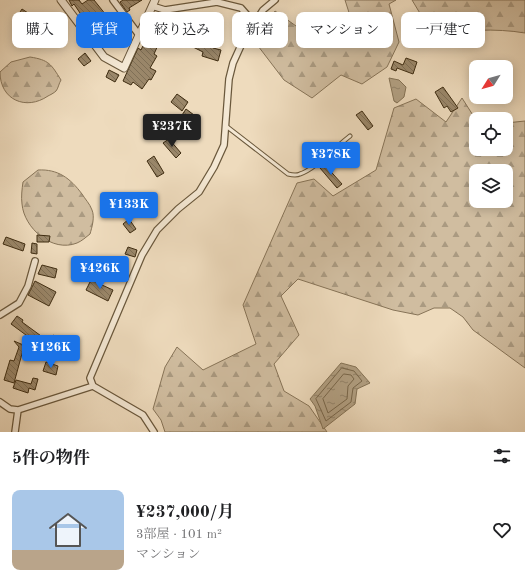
<!DOCTYPE html>
<html lang="ja">
<meta charset="utf-8">
<style>
:root{--surface:#fff;--page:#f6f6f6;--text:#202124;--muted:#757577;--line:#e0e0e0;--accent:#1a73e8}
body{margin:0;font-family:"Old Standard TT","Noto Serif JP",serif;background:var(--page);color:var(--text);height:100vh;display:flex;flex-direction:column;font-size:15px;white-space:nowrap}
*{box-sizing:border-box;margin:0}
p{font-size:13px;color:var(--muted)}
.icon{flex:none;width:22px;height:22px;fill:none;stroke:currentColor;stroke-width:2;stroke-linecap:round;stroke-linejoin:round}
.map{position:relative;height:432px;overflow:hidden}
.sheet{display:flex;flex-direction:column;background:var(--surface);flex:1}
.sheet>*{flex:none}
.hud{position:absolute;left:12px;top:12px;width:501px;height:36px;display:flex;gap:8px}
.needle{width:26px;rotate:233deg}
.tools{position:absolute;left:469px;top:60px;display:grid;gap:8px}
.tools a{display:grid;place-items:center;width:44px;height:44px;border-radius:8px;background:var(--surface);box-shadow:0 2px 10px #0003;font-size:20px}
.price{position:absolute;translate:-50% -34px;padding:0 9px;border-radius:4px;background:var(--accent);color:#fff;font-size:13px;line-height:26px;filter:drop-shadow(0 1px 2px #0008)}
.price::after{content:'';position:absolute;left:50%;top:24px;width:12px;height:9px;margin-left:-6px;background:inherit;clip-path:polygon(0 0,100% 0,50% 100%)}
.price.active{background:#222;color:#fff}
ul{padding:0;list-style:none}
li{display:flex;align-items:center;gap:12px;height:100px;padding:0 12px}
li+li{border-top:1px solid var(--line)}
li span{display:grid;place-items:center;flex:none;width:112px;height:80px;border-radius:8px;color:#555}
li>.icon{margin-inline-start:auto}
span .icon{width:48px;height:48px;fill:#fffc;stroke-width:1}
li b{font-size:17px}
h2{display:flex;justify-content:space-between;align-items:center;height:48px;padding:0 12px;font-size:17px}
.pill{padding:0 14px;border-radius:8px;background:var(--surface);box-shadow:0 2px 10px #0003;font-size:14px;line-height:36px}
.pill.active{background:var(--accent);color:#fff}
.map>svg:first-child{display:block}
.forest{fill:url(#forest-firs);stroke:#877458;fill-rule:evenodd}
.water{fill:url(#water-ripples);stroke:#847255}
.lines{fill:none;stroke-linecap:round;stroke-linejoin:round}
.shore{stroke:#78664a;stroke-width:1}
.building{fill:url(#building-back-hatch);stroke:#3e2c11}
.service-casing{stroke:#6a583c;stroke-width:5}
.minor-casing{stroke:#6a583c;stroke-width:8}
.tertiary-casing{stroke:#6a583c;stroke-width:9}
.service{stroke:#f4e8d4;stroke-width:3}
.minor{stroke:#f4e8d4;stroke-width:5.5}
.tertiary{stroke:#f4e8d4;stroke-width:7}
</style>
<div class="map">
<svg width="525" height="432" viewBox="0 0 525 432">
<defs>
<pattern id="forest-firs" width="22" height="20" patternUnits="userSpaceOnUse"><rect width="22" height="20" fill="#d0bda0"/><path d="M5 1l3.5 6h-7zM16 11l3.5 6h-7z" fill="#aa9a81"/></pattern>
<pattern id="water-ripples" width="26" height="14" patternUnits="userSpaceOnUse"><rect width="26" height="14" fill="#b2a083"/><path d="M2 4q2-2 4 0t4 0M15 11q2-2 4 0t4 0" fill="none" stroke="#92836a"/></pattern>
<pattern id="building-back-hatch" width="6" height="6" patternUnits="userSpaceOnUse"><rect width="6" height="6" fill="#9a876a"/><path d="M-1 5l2 2M0 0l6 6M5-1l2 2" fill="none" stroke="#7f6f56"/></pattern>
</defs>
<rect width="100%" height="100%" fill="#eedbbd"/>
<filter id="stains"><feTurbulence type="fractalNoise" baseFrequency=".005" numOctaves="4"/><feColorMatrix values="0 0 0 0 .2 0 0 0 0 .09 0 0 0 0 .02 0 0 0 .5 -.17"/></filter>
<radialGradient id="worn" r=".72"><stop offset=".6" stop-color="#630" stop-opacity="0"/><stop offset="1" stop-color="#630" stop-opacity=".3"/></radialGradient>
<path class="forest" d="M345 0H396L389 4 399 42 387 67 362 84 341 75 312 98 284 80 255 42 275 11 310 36 332 45 352 22Z
M412 0H525V33C496 28 462 30 433 35Z
M30 57C49 60 51 64 61 80 59 83 58 89 56 91 54 93 50 95 48 96 26 111 0 100 0 72L11 62Z
M462 98 476 120V149H506V123L525 121V368L473 330 463 317 450 308H434L418 315 393 310 298 279 281 296 299 335 274 364 284 391 309 406 327 432H165L161 420 153 409 165 367 177 347 203 370 256 344 243 305 297 183 314 179 333 196 376 170 394 108 416 99 446 122ZM476 171H506V201H476Z
M38 170C58 169 70 178 82 194 85 199 90 204 92 210 95 217 92 227 90 234 86 237 82 241 77 243 52 253 24 228 22 204 21 197 22 189 23 182Z"/>
<path class="water" d="M389 78 399 80 406 87 404 97 397 103 394 101Z
M341 363 356 367 370 383 357 389 355 404 323 429 315 406 310 399Z"/>
<g class="lines">
<path class="shore" d="M342 368 354 371 362 381 353 388 351 402 326 421 316 399Z
M344 374 351 375 354 379 348 386 347 399 328 413 323 399Z"/>
</g>
<path class="building" d="M69 0H79L82 4 88 0H94L118 30 124 26 127 31 121 35 126 42 119 47 114 39 103 48 82 20 84 19 74 4 72 6Z
M123 0H142L129 8 130 10 127 12 120 2Z
M22 9 34 17 27 26 21 22 18 27 13 23Z
M150 24 160 29 154 41 159 43 154 54 157 56 150 68 156 71 151 80 149 79 142 89 133 82 131 85 123 81 138 48 141 50 149 33 146 31Z
M193 42 205 47 206 42 213 44V48L221 50 218 61 202 56 203 52 191 46Z
M85 53 91 61 84 66 78 59Z
M406 58 417 62 413 74 397 68 396 71 391 69 394 61 403 65Z
M109 70 119 75 115 82 106 77Z
M443 87 458 108 451 112 447 106 444 108 435 92Z
M177 94 188 102 182 111 171 102Z
M186 109 194 115 190 120 182 115Z
M362 111 373 126 368 130 356 115Z
M169 139 181 153 176 158 163 143Z
M154 156 164 173 157 177 147 161Z
M325 165 342 184 337 188 320 168Z
M129 219 136 229 130 233 123 224Z
M37 235 50 236 49 242H37Z
M6 237 25 244 23 251 3 244Z
M32 243 37 244V254L31 253Z
M128 247 137 250 135 257 125 254Z
M42 265 57 269 55 278 38 274Z
M91 280 113 290 108 301 86 290Z
M35 281 56 292 49 306 28 295Z
M17 316 23 320 22 322 48 341 53 335 58 338 49 352 11 324Z
M14 341 35 350 30 356 23 350 14 383 4 380 10 360 14 361 19 347Z
M46 362 58 366 56 375 43 371Z
M33 378 38 379 35 390 29 388 28 393 13 388 16 380 31 384Z"/>
<g class="lines">
<defs>
<path id="service" d="M226 126 288 174C292 175 296 176 300 174 314 170 337 146 350 136"/>
<path id="minor" d="M113 0 139 35
M152 6 165 10 217 2 241 8 255 24
M0 315 19 303 28 286 35 261
M0 402 10 409 18 410
M15 432 18 410 93 386
M154 432 143 415 93 386 90 378 142 255 157 230 178 209 199 192 214 167 224 145 229 79 233 63 243 41 263 10 275 0"/>
<path id="tertiary" d="M61 0 104 57 124 68 155 0"/>
</defs>
<use href="#service" class="service-casing"/>
<use href="#minor" class="minor-casing"/>
<use href="#tertiary" class="tertiary-casing"/>
<use href="#service" class="service"/>
<use href="#minor" class="minor"/>
<use href="#tertiary" class="tertiary"/>
</g>
<rect width="100%" height="100%" filter="url(#stains)"/>
<rect width="100%" height="100%" fill="url(#worn)"/>
</svg>
<div class="tools">
<a><svg class="needle" viewBox="-14 -14 28 28"><path d="M0-13l5 13h-10z" fill="#e53935"/><path d="M0 13l5-13h-10z" fill="#757577"/></svg></a>
<a><svg class="icon" aria-label="locate" viewBox="0 0 24 24"><circle cx="12" cy="12" r="6"/><path d="M12 2v4M12 18v4M2 12h4M18 12h4"/></svg></a>
<a><svg class="icon" aria-label="layers" viewBox="0 0 24 24"><path d="M12 4l9 5-9 5-9-5zM3 14l9 5 9-5"/></svg></a>
</div>
<b class="price active" style="left:172px;top:148px">¥237K</b>
<b class="price" style="left:331px;top:176px">¥378K</b>
<b class="price" style="left:129px;top:226px">¥133K</b>
<b class="price" style="left:100px;top:290px">¥426K</b>
<b class="price" style="left:51px;top:369px">¥126K</b>
<div class="hud">
<a class="pill">購入</a>
<a class="pill active">賃貸</a>
<a class="pill">絞り込み</a>
<a class="pill">新着</a>
<a class="pill">マンション</a>
<a class="pill">一戸建て</a>
</div>
</div>
<section class="sheet">
<h2>5件の物件<svg class="icon" aria-label="filters" viewBox="0 0 24 24"><path d="M4 7h16M4 17h16"/><circle cx="9" cy="7" r="2"/><circle cx="15" cy="17" r="2"/></svg></h2>
<ul>
<li><span style="background:linear-gradient(#a9c7e8 75%,#b9a48a 0)"><svg class="icon" aria-label="home" viewBox="0 0 24 24"><path d="M3 11l9-7 9 7M6 9v11h12V9"/></svg></span><div><b>¥237,000/月</b><p>3部屋 · 101 m²</p><p>マンション</p></div><svg class="icon" aria-label="heart" viewBox="0 0 24 24"><path d="M12 20l-8-8c-3-5 5-10 8-4 3-6 11-1 8 4z"/></svg></li>
</ul>
</section>
